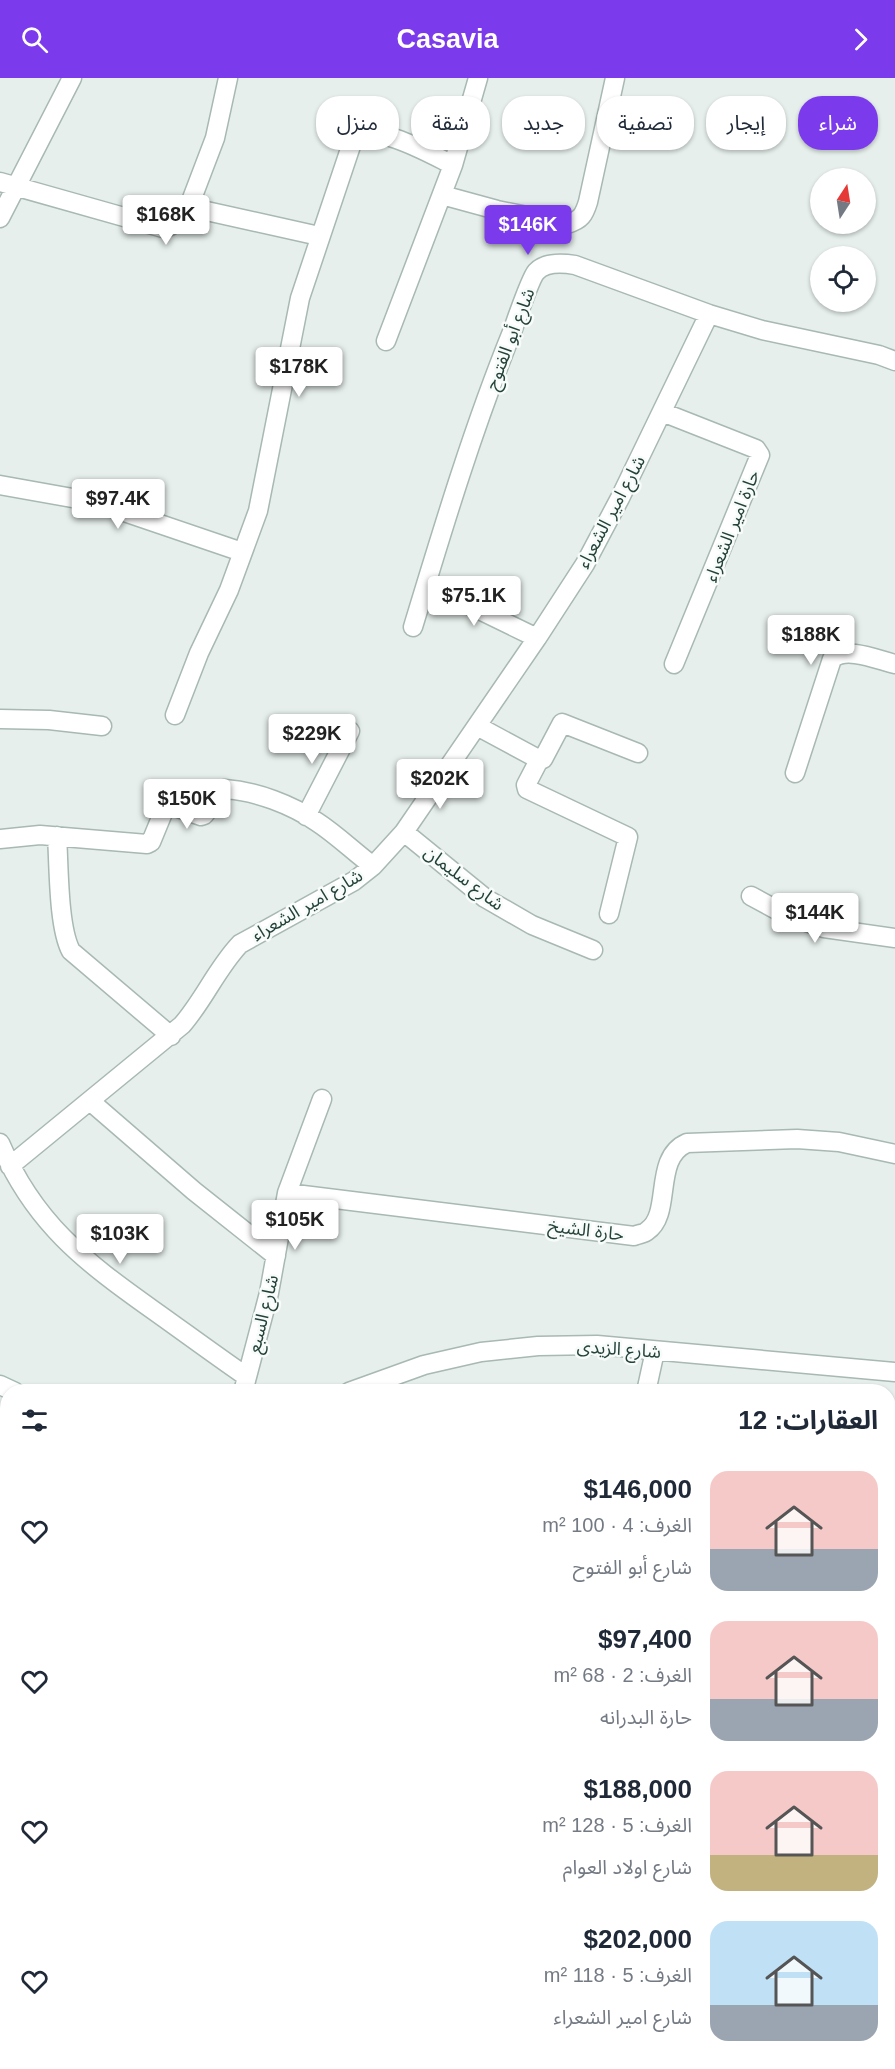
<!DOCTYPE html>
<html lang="ar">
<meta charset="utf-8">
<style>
:root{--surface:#fff;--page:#f2f2f3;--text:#1f2937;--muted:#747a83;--accent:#7c3aed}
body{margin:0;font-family:Arial,"Noto Sans Arabic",sans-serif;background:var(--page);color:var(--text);direction:rtl;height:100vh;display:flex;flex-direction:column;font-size:22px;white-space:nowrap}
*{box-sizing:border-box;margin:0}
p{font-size:20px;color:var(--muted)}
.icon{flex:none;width:33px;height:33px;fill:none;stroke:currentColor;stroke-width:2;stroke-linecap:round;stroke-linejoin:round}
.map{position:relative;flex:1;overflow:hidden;direction:ltr}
.details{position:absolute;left:0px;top:1306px;width:896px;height:686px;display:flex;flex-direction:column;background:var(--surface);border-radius:24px 24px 0 0;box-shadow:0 2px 4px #0004;direction:rtl}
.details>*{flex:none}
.hud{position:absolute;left:18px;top:18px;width:860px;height:54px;direction:rtl;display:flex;gap:12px}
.needle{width:39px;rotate:12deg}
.controls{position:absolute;left:810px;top:90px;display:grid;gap:12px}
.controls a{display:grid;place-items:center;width:66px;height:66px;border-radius:50%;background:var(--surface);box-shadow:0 2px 4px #0004;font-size:30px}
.price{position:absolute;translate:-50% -51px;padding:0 14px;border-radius:6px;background:#fff;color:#222;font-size:20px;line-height:39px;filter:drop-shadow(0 2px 3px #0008)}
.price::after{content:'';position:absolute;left:50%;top:36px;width:18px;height:14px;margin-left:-9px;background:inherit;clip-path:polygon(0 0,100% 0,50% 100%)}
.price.active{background:var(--accent);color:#fff}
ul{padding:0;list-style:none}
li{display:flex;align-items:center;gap:18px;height:150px;padding:0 18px}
li span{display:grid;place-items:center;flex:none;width:168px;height:120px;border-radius:18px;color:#555}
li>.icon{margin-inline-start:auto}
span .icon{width:72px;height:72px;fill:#fffc;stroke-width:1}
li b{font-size:26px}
h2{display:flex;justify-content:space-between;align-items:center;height:72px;padding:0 18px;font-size:26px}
.tag{padding:0 21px;border-radius:24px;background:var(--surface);box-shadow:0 2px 4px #0004;font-size:21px;line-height:54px}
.tag.active{background:var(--accent);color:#fff}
header{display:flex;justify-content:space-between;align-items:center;height:78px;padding:0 18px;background:var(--accent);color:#fff;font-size:27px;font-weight:800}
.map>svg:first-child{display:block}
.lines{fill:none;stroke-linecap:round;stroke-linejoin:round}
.street-casing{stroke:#a8b8b2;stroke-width:21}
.secondary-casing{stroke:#a4bbb3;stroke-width:21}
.path{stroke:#86b3a5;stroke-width:4;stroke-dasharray:3 4.5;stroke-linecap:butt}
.street{stroke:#fff;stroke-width:18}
.secondary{stroke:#fff;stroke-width:18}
.labels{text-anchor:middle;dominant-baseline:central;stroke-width:5;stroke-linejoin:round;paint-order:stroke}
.street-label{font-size:18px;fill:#24423a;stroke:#f7fbf9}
</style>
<header><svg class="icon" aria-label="forward" viewBox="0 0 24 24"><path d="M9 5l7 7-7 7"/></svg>Casavia<svg class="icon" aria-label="search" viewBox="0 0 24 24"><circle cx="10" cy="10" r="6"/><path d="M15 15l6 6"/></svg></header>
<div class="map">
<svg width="895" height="1991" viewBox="0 0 895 1991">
<rect width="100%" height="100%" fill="#e6efeb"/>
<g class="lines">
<defs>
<path id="street" d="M0 104 163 150C177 149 180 134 193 130L319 158
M442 117 497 132 567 146C581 142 584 137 588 124L615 0
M188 131 215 60 228 0
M0 140 72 0
M386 263 453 87 478 0
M662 334 756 371 760 377 674 586
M0 407 95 424 242 474
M426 506 537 560
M413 549C443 450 473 350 512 254 516 243 530 201 536 194 545 184 563 185 575 187L709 236 762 252 879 277 895 283
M175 637 199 575 229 512 258 433 300 220 354 59C377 45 430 76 453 87
M0 641 49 642 102 648
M477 648 540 682 543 681 562 645 638 675
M539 682 526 707 527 711 628 759 609 836
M795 695 832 581C846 568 878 582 895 586
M306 738 350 653
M404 754 485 820 532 847 593 872
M57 758C59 787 58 849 71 873L171 958
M0 761 40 757 147 766 151 764 165 730 170 727 201 738 204 737 225 711C256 713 292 727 317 744 337 757 354 774 373 788
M751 818 786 837 824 850 895 860
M90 1023 194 1113 276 1178
M0 1065C34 1145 84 1183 153 1232 184 1254 215 1277 247 1299
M10 1088 182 947C204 922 217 890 240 866L354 803 373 788 404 754 537 560 585 486 620 420 709 236
M287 1115 634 1158C638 1156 644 1156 647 1153 673 1136 652 1080 687 1065L797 1061 839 1064 895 1076
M243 1314 269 1215 287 1115 322 1021
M349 1314 424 1287 481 1274 538 1268 597 1267 895 1294
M646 1314 655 1273
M888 1425 895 1426
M0 1675 8 1678
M0 1714 8 1702
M888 1791 895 1774
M0 1867 8 1870
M0 1974 8 1977
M24 1984 39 1991
M281 1984 297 1991
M807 1991 810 1984"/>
<path id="secondary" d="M0 1307 15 1314
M888 1504 895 1505"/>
</defs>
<use href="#street" class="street-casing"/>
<use href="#secondary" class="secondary-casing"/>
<path class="path" d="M0 1401 8 1405"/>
<use href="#street" class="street"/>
<use href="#secondary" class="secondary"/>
</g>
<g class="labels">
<g class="street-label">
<text transform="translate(510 261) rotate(-69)">شارع أبو الفتوح</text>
<text transform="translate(611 434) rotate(-62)">شارع امير الشعراء</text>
<text transform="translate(732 448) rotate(-68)">حارة امير الشعراء</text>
<text transform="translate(464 800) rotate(37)">شارع سليمان</text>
<text transform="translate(307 827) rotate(-30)">شارع امير الشعراء</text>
<text transform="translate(586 1152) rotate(7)">حارة الشيخ</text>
<text transform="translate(263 1236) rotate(-76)">شارع السبع</text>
<text transform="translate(619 1271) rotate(4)">شارع الزيدى</text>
</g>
</g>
</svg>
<div class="controls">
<a><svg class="needle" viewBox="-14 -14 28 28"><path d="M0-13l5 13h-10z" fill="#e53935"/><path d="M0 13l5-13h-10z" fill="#747a83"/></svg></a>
<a><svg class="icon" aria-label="locate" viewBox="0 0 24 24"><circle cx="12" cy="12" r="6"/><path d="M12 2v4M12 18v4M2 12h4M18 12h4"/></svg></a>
</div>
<b class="price" style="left:166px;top:168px">$168K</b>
<b class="price active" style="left:528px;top:178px">$146K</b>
<b class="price" style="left:299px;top:320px">$178K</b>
<b class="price" style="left:118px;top:452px">$97.4K</b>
<b class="price" style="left:474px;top:549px">$75.1K</b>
<b class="price" style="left:811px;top:588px">$188K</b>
<b class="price" style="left:312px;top:687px">$229K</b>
<b class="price" style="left:440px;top:732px">$202K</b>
<b class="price" style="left:187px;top:752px">$150K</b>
<b class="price" style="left:815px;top:866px">$144K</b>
<b class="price" style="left:295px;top:1173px">$105K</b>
<b class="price" style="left:120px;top:1187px">$103K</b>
<div class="hud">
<a class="tag active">شراء</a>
<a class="tag">إيجار</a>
<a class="tag">تصفية</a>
<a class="tag">جديد</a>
<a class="tag">شقة</a>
<a class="tag">منزل</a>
</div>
<section class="details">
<h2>العقارات: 12<svg class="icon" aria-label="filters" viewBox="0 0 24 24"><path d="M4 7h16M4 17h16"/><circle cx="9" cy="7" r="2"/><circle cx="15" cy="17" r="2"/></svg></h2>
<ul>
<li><span style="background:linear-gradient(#f6c9c9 65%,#9aa5b1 0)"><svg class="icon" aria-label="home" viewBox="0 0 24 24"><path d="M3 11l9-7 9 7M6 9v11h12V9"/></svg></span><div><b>$146,000</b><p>الغرف: 4 · 100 m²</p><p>شارع أبو الفتوح</p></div><svg class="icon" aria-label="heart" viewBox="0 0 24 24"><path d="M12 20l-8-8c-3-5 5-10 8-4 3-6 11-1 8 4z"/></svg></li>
<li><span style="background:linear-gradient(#f6c9c9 65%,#9aa5b1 0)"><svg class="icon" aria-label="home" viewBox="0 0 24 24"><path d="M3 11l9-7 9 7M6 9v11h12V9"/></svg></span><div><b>$97,400</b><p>الغرف: 2 · 68 m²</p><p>حارة البدرانه</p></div><svg class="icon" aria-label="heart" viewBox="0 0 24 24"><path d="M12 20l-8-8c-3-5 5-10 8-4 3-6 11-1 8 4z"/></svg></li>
<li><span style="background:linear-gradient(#f6c9c9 70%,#c2b280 0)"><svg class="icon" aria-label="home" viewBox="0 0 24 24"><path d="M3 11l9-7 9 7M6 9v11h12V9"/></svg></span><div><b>$188,000</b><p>الغرف: 5 · 128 m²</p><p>شارع اولاد العوام</p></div><svg class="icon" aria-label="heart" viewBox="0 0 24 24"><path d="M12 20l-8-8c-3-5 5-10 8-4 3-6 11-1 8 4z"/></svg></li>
<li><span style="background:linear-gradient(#bfe0f5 70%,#9aa5b1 0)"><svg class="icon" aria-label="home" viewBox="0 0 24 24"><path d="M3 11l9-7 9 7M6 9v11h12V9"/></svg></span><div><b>$202,000</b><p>الغرف: 5 · 118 m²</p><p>شارع امير الشعراء</p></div><svg class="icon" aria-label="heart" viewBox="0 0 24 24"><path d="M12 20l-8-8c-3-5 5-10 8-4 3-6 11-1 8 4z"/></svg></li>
</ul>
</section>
</div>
